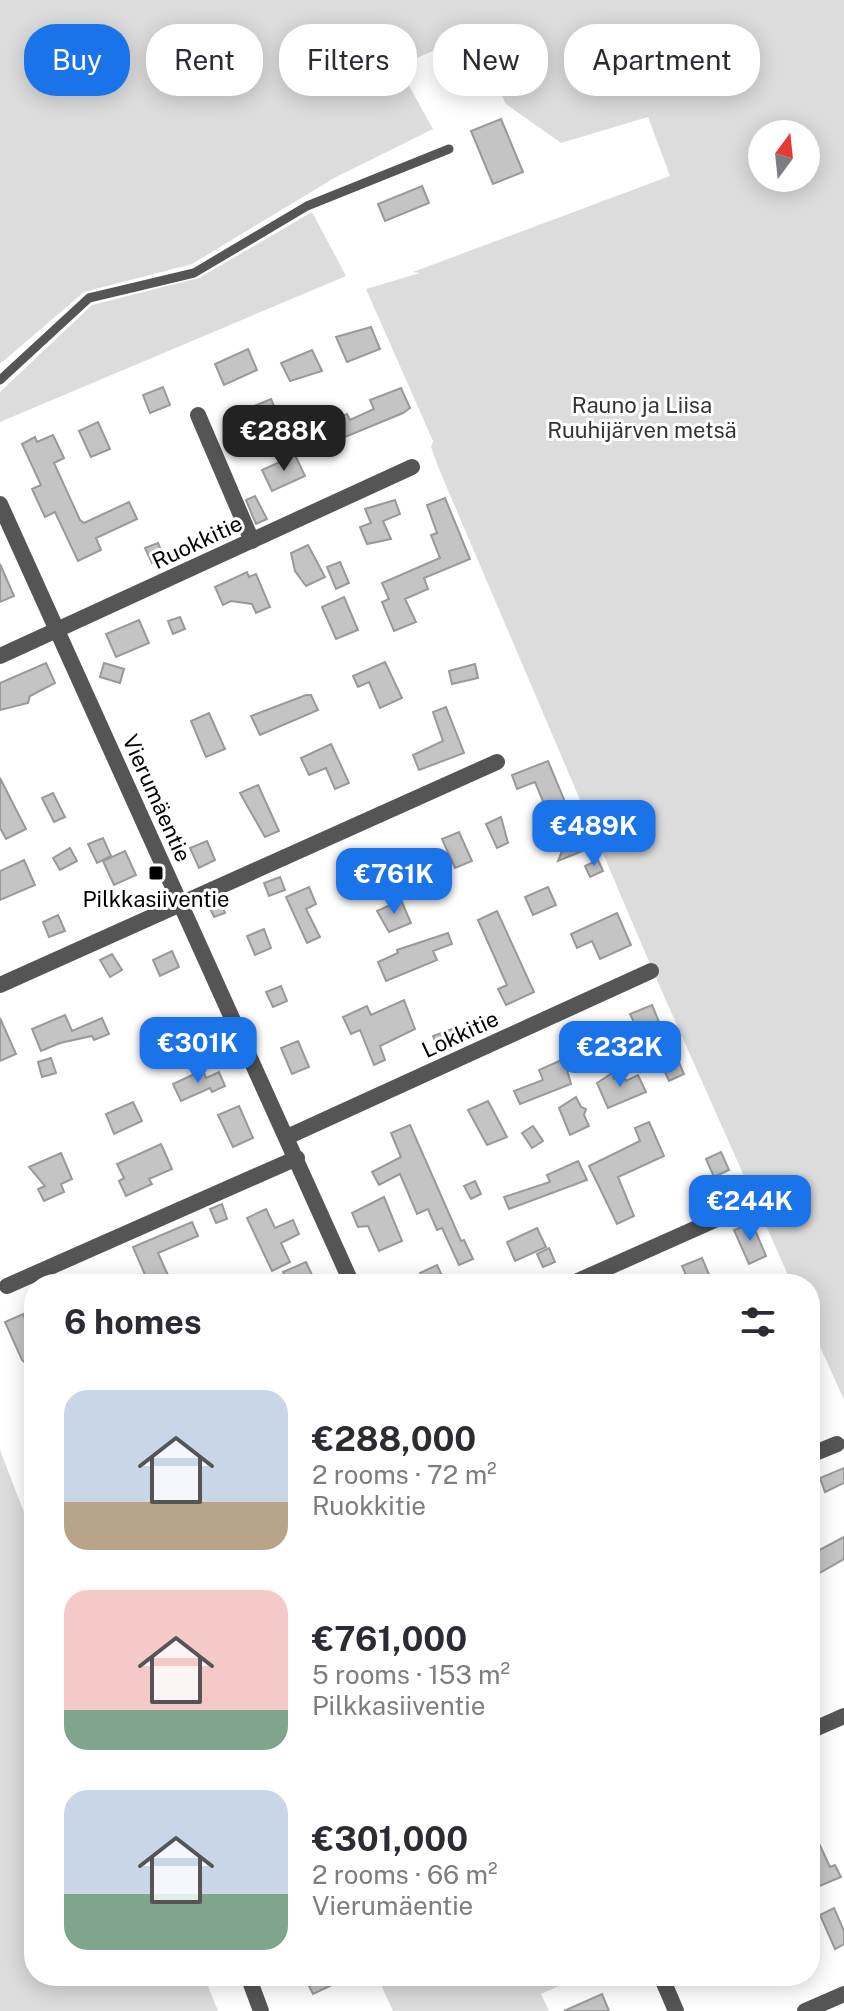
<!DOCTYPE html>
<meta charset="utf-8">
<style>
:root{--surface:#fff;--page:#f2f2f3;--text:#2b2b33;--muted:#7c7c81;--accent:#1a73e8}
body{margin:0;font-family:"Public Sans",sans-serif;background:var(--page);color:var(--text);height:100vh;display:flex;flex-direction:column;font-size:30px;white-space:nowrap}
*{box-sizing:border-box;margin:0}
p{font-size:26px;color:var(--muted)}
.icon{flex:none;width:44px;height:44px;fill:none;stroke:currentColor;stroke-width:2;stroke-linecap:round;stroke-linejoin:round}
.map{position:relative;flex:1;overflow:hidden}
.details{position:absolute;left:24px;top:1274px;width:796px;height:712px;display:flex;flex-direction:column;background:var(--surface);border-radius:32px;box-shadow:0 4px 20px #0003}
.details>*{flex:none}
.top-card{position:absolute;left:24px;top:24px;width:796px;height:72px;display:flex;gap:16px}
.needle{width:52px;rotate:15deg}
.fabs{position:absolute;left:748px;top:120px;display:grid;gap:16px}
.fabs a{display:grid;place-items:center;width:72px;height:72px;border-radius:50%;background:var(--surface);box-shadow:0 4px 20px #0003;font-size:40px}
.price{position:absolute;translate:-50% -68px;padding:0 18px;border-radius:16px;background:var(--accent);color:#fff;font-size:26px;line-height:52px;filter:drop-shadow(0 2px 4px #0008)}
.price::after{content:'';position:absolute;left:50%;top:48px;width:24px;height:18px;margin-left:-12px;background:inherit;clip-path:polygon(0 0,100% 0,50% 100%)}
.price.selected{background:#222;color:#fff}
ul{padding:0;list-style:none}
li{display:flex;align-items:center;gap:24px;height:200px;padding:0 40px}
li span{display:grid;place-items:center;flex:none;width:224px;height:160px;border-radius:24px;color:#555}
li>.icon{margin-inline-start:auto}
span .icon{width:96px;height:96px;fill:#fffc;stroke-width:1}
li b{font-size:34px}
h2{display:flex;justify-content:space-between;align-items:center;height:96px;padding:0 40px;font-size:34px}
.chip{padding:0 28px;border-radius:32px;background:var(--surface);box-shadow:0 4px 20px #0003;font-size:28px;line-height:72px}
.chip.selected{background:var(--accent);color:#fff}
.map>svg:first-child{display:block}
.green{fill:#dcdcdc;fill-rule:evenodd}
.building{fill:#c4c4c4;stroke:#999;stroke-width:2}
.lines{fill:none;stroke-linecap:round;stroke-linejoin:round}
.lane{stroke:#555;stroke-width:9}
.street{stroke:#555;stroke-width:16}
.poi-dot{fill:#000;stroke:#fff;stroke-width:3}
.labels{text-anchor:middle;dominant-baseline:central;stroke-width:6;stroke-linejoin:round;paint-order:stroke}
.park-label{font-size:22px;fill:#333;stroke:#fff}
.street-label{font-size:22px;fill:#000;stroke:#fff}
.poi-label{font-size:22px;fill:#000;stroke:#fff}
</style>
<div class="map">
<svg width="844" height="2011" viewBox="0 0 844 2011">
<rect width="100%" height="100%" fill="#fff"/>
<path class="green" d="M0 0H844V1400L810 1324V1284H792L656 978 439 469 431 447 433 441 366 289 420 273 413 272 670 176 648 117 561 143 506 104 470 35 398 66 433 129 336 177 192 264 84 292 0 364ZM762 134H806V178H762Z
M312 212 346 276 0 422V392L92 305 199 278Z
M0 1450 34 1538V1976H204L218 2011H0Z
M377 1976H582L541 1994 549 2011H393Z"/>
<path class="building" d="M501 119 523 172 493 184 471 131Z
M422 186 429 203 385 221 378 204Z
M371 327 380 349 347 362 336 337Z
M248 349 257 370 224 385 215 364Z
M312 350 322 371 290 381 281 363Z
M163 387 170 405 150 413 143 395Z
M401 388 410 408 403 413 333 442 325 423 347 414 350 420 374 409 370 400Z
M271 399 279 418 244 434 235 414Z
M98 422 110 449 91 457 79 431Z
M53 435 64 458 54 463 80 520 84 523 129 502 137 519 96 538 101 550 78 561 55 512 45 517 32 489 41 485 22 444 35 437 37 442Z
M295 455 305 476 272 491 262 470Z
M255 496 267 519 256 524 246 500Z
M445 498 470 559 424 578 428 589 405 599 416 622 394 631 382 602 389 599 382 583 440 558 431 535 437 533 427 505Z
M395 500 400 514 383 521 391 539 367 544 360 527 371 523 365 509Z
M158 543 164 557 152 563 145 548Z
M308 545 325 577 306 586 295 571 291 553Z
M340 562 349 583 336 589 327 567Z
M0 564 14 596 0 602Z
M247 572 249 577 256 574 270 607 256 613 252 604 231 601 223 605 215 587Z
M344 597 358 630 336 639 322 607Z
M180 617 185 629 173 634 168 621Z
M139 620 149 643 116 657 106 634Z
M385 662 402 698 380 708 369 682 358 687 353 676Z
M46 663 55 683 30 696 28 703 0 710V683Z
M104 663 124 669 120 683 100 677Z
M475 664 478 678 452 684 449 671Z
M306 695H311L318 710 260 735 251 716Z
M446 707 464 753 419 770 413 755 443 741 433 712Z
M209 713 225 749 206 757 191 721Z
M331 744 349 783 335 789 326 768 309 775 301 758Z
M548 761 585 850 558 861 563 849 535 782 517 789 512 775Z
M0 778 26 829 6 839 0 828Z
M258 785 279 831 265 837 240 793Z
M53 793 65 817 54 822 42 798Z
M501 817 508 843 497 848 486 824Z
M459 832 472 861 455 868 442 839Z
M103 838 111 856 97 863 88 844Z
M207 841 215 860 199 868 190 848Z
M70 848 77 861 60 870 53 858Z
M125 851 136 875 114 885 103 861Z
M379 854 388 877 367 884 359 861Z
M24 860 35 885 0 900V871Z
M598 860 603 871 590 877 585 866Z
M280 877 285 890 269 896 264 883Z
M309 887 316 904 306 909 320 937 307 943 286 897Z
M548 887 556 905 533 915 525 897Z
M401 900 411 923 389 932 377 911Z
M221 901 225 913 214 917 209 906Z
M497 911 534 992 506 1005 498 989 507 985 478 920Z
M617 913 631 945 600 959 592 941 577 948 571 934Z
M58 915 65 931 49 937 43 922Z
M264 929 271 948 255 955 247 936Z
M448 933 452 944 433 951 437 960 386 981 378 962 398 953 397 950Z
M172 951 179 967 160 976 153 960Z
M112 954 122 970 110 977 100 960Z
M281 986 287 1001 273 1007 266 992Z
M404 1000 415 1029 380 1046 385 1060 374 1065 360 1030 351 1034 343 1017 367 1006 371 1015Z
M652 1005 659 1022 638 1031 630 1014Z
M65 1015 72 1031 102 1018 109 1034 94 1040 92 1036 60 1043 41 1051 32 1029Z
M0 1018 16 1054 0 1061Z
M452 1029 457 1041 438 1048 433 1036Z
M298 1041 309 1067 292 1074 281 1048Z
M51 1058 56 1073 42 1077 38 1062Z
M564 1059 571 1084 520 1104 514 1091 543 1080 539 1070Z
M678 1060 684 1074 669 1081 662 1066Z
M203 1070 206 1078 219 1072 225 1086 212 1092 210 1088 181 1101 173 1084Z
M612 1073 614 1079 623 1075 626 1081 638 1075 646 1092 608 1108 597 1083Z
M576 1097 581 1107 586 1109 584 1115 589 1126 570 1135 559 1108Z
M488 1101 507 1137 487 1145 468 1110Z
M133 1102 142 1121 114 1134 106 1114Z
M239 1106 253 1138 233 1147 218 1115Z
M649 1122 664 1156 618 1177 634 1216 617 1224 589 1166 640 1141 635 1128Z
M410 1125 461 1241 464 1240 473 1259 459 1265 442 1228 437 1230 428 1209 417 1214 400 1174 379 1185 372 1172 401 1157 391 1133Z
M533 1126 543 1141 532 1148 522 1133Z
M161 1144 172 1169 149 1179 152 1184 126 1196 119 1181 124 1178 117 1164Z
M721 1152 729 1170 714 1177 706 1159Z
M61 1153 72 1179 61 1184 64 1192 44 1201 38 1189 45 1186 29 1167Z
M578 1161 587 1180 509 1209 504 1197 550 1182 547 1175Z
M475 1181 481 1194 471 1199 464 1186Z
M384 1197 402 1241 379 1251 368 1226 358 1227 352 1213Z
M222 1204 227 1219 216 1223 210 1209Z
M266 1209 275 1228 293 1220 299 1234 281 1243 290 1262 272 1271 247 1218Z
M192 1222 198 1236 158 1253 172 1284H149L133 1247Z
M752 1223 766 1256 749 1264 734 1230Z
M537 1228 546 1247 515 1261 507 1242Z
M549 1248 555 1262 543 1267 537 1254Z
M702 1258 713 1284H690L682 1266Z
M306 1262 313 1277 289 1284 283 1272Z
M437 1265 446 1284H425L420 1273Z
M23 1314 34 1341V1371L22 1360 5 1322Z
M844 1468V1483L825 1492 820 1478Z
M844 1537V1559L816 1575 810 1555Z
M810 1824 830 1867 835 1865 841 1877 810 1890Z
M834 1908 844 1931V1944L835 1949 820 1915Z
M304 1976H351L313 1994Z
M602 1994 609 2011H564Z"/>
<g class="lines">
<path class="lane" d="M0 380 89 298 194 273 307 206 449 149"/>
<path class="street" d="M198 415 252 541
M0 504 352 1284
M0 656 412 467
M0 985 497 762
M287 1137 651 971
M571 1284 726 1215
M7 1286 297 1158
M810 1455 837 1444
M810 1731 844 1716
M248 1976 261 2011
M661 1976 676 2011
M805 2011 844 1994"/>
</g>
<rect class="poi-dot" x="148" y="865" width="16" height="16" rx="4"/>
<g class="labels">
<g class="park-label">
<text x="642" y="405">Rauno ja Liisa<tspan x="642" dy="25">Ruuhijärven metsä</tspan></text>
</g>
<g class="street-label">
<text transform="translate(197 542) rotate(-25)">Ruokkitie</text>
<text transform="translate(157 798) rotate(66)">Vierumäentie</text>
<text transform="translate(460 1034) rotate(-25)">Lokkitie</text>
</g>
<g class="poi-label">
<text x="156" y="899">Pilkkasiiventie</text>
</g>
</g>
</svg>
<div class="fabs">
<a><svg class="needle" viewBox="-14 -14 28 28"><path d="M0-13l5 13h-10z" fill="#e53935"/><path d="M0 13l5-13h-10z" fill="#7c7c81"/></svg></a>
</div>
<b class="price selected" style="left:284px;top:473px">€288K</b>
<b class="price" style="left:594px;top:868px">€489K</b>
<b class="price" style="left:394px;top:916px">€761K</b>
<b class="price" style="left:198px;top:1085px">€301K</b>
<b class="price" style="left:620px;top:1089px">€232K</b>
<b class="price" style="left:750px;top:1243px">€244K</b>
<div class="top-card">
<a class="chip selected">Buy</a>
<a class="chip">Rent</a>
<a class="chip">Filters</a>
<a class="chip">New</a>
<a class="chip">Apartment</a>
</div>
<section class="details">
<h2>6 homes<svg class="icon" aria-label="filters" viewBox="0 0 24 24"><path d="M4 7h16M4 17h16"/><circle cx="9" cy="7" r="2"/><circle cx="15" cy="17" r="2"/></svg></h2>
<ul>
<li><span style="background:linear-gradient(#c9d6e8 70%,#b9a48a 0)"><svg class="icon" aria-label="home" viewBox="0 0 24 24"><path d="M3 11l9-7 9 7M6 9v11h12V9"/></svg></span><div><b>€288,000</b><p>2 rooms · 72 m²</p><p>Ruokkitie</p></div></li>
<li><span style="background:linear-gradient(#f6c9c9 75%,#7fa58c 0)"><svg class="icon" aria-label="home" viewBox="0 0 24 24"><path d="M3 11l9-7 9 7M6 9v11h12V9"/></svg></span><div><b>€761,000</b><p>5 rooms · 153 m²</p><p>Pilkkasiiventie</p></div></li>
<li><span style="background:linear-gradient(#c9d6e8 65%,#7fa58c 0)"><svg class="icon" aria-label="home" viewBox="0 0 24 24"><path d="M3 11l9-7 9 7M6 9v11h12V9"/></svg></span><div><b>€301,000</b><p>2 rooms · 66 m²</p><p>Vierumäentie</p></div></li>
</ul>
</section>
</div>
